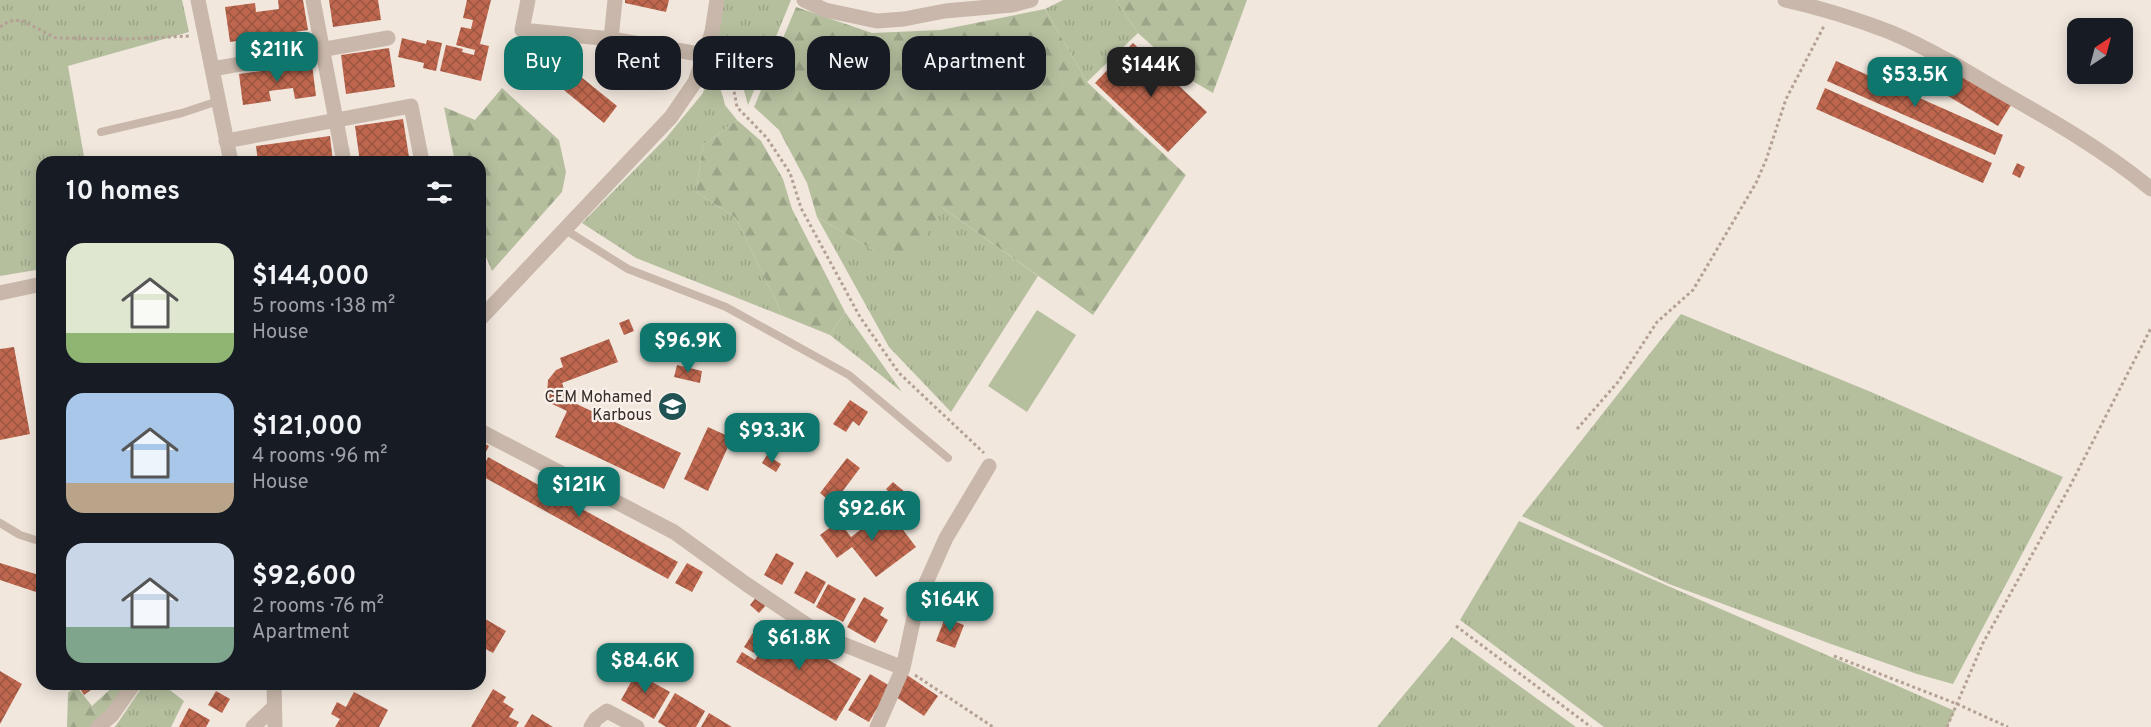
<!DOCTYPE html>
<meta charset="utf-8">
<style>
:root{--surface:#171b24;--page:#20242c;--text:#f1f3f6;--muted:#9ea1a6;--accent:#0f766e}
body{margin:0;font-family:Overpass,sans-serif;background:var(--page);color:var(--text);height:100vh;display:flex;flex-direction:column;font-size:22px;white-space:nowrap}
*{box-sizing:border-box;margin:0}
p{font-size:20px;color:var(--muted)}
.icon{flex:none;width:33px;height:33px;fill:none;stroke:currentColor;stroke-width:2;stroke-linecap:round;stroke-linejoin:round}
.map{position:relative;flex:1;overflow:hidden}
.sheet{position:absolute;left:36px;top:156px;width:450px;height:534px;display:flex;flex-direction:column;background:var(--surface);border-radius:18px;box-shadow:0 3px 15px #0003}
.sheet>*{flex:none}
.banner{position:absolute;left:504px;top:36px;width:570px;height:54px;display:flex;gap:12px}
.needle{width:39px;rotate:36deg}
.buttons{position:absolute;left:2067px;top:18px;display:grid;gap:12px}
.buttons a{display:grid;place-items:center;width:66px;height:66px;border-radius:12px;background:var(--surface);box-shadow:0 3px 15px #0003;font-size:30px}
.price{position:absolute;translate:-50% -51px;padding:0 14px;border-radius:12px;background:var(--accent);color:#fff;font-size:20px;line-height:39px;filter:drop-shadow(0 2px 3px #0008)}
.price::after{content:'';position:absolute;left:50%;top:36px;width:18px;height:14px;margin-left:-9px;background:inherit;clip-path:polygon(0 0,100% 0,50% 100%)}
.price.selected{background:#222;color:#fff}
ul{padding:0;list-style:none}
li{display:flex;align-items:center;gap:18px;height:150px;padding:0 30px}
li span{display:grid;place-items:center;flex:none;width:168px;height:120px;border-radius:18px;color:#555}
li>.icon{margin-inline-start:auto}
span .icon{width:72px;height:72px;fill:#fffc;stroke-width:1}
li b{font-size:26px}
h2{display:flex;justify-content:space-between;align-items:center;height:72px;padding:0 30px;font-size:26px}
.pill{padding:0 21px;border-radius:18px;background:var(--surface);box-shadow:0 3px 15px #0003;font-size:21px;line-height:54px}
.pill.selected{background:var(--accent);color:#fff}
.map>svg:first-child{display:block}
.grass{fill:url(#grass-tufts)}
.forest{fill:url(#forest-firs)}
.garden{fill:#b5bf9e}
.building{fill:url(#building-cross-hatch)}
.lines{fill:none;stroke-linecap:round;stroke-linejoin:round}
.path{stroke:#b4a194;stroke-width:3;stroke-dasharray:3 3;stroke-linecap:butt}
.service{stroke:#c8b7aa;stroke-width:8}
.minor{stroke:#c8b7aa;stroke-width:15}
.tertiary{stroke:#c8b7aa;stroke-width:15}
.labels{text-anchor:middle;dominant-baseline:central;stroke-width:4.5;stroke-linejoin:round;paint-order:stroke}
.poi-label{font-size:16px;fill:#362d29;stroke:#f9f1ea;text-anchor:end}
</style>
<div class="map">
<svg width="2151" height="727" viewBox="0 0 2151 727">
<defs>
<pattern id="grass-tufts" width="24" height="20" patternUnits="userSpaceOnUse" patternTransform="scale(1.5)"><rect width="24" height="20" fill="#b5bf9e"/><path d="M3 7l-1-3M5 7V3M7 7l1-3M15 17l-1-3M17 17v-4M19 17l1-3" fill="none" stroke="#9ca488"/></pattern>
<pattern id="forest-firs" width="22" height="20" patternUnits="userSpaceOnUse" patternTransform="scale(1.5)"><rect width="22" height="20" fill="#b5bf9e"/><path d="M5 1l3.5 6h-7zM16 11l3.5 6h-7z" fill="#9ca488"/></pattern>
<pattern id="building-cross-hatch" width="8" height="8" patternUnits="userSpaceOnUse" patternTransform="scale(1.5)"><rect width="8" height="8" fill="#be674e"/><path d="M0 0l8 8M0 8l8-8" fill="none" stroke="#9b5541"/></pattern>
</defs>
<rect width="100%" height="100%" fill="#f1e7dd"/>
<path class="grass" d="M0 0H182L189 32 68 66 85 162H42V269L0 276Z
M724 0H791L748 105 730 40 718 36Z
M1063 0H1116L1138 33 1087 82 1045 9Z
M712 57 725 105 737 120 703 145 696 192 736 218 783 316 636 258 582 223 666 138 703 93Z
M943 208 1038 276 951 412 889 347 817 217 875 251Z
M845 312 902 392 830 335Z
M1681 314 1871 392 2063 477 1953 684 1917 674 1831 644 1669 584 1522 516Z
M1519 521 1955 711 1947 727H1604L1460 620Z
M1452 637 1576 727H1377Z
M144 684H162L184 701 171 727H115Z"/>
<path class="forest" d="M1116 0H1247L1213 93 1189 79 1138 33Z
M796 7 872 33 941 30 1045 9 1087 82 1186 175 1093 315 943 208 916 253 875 251 817 217 807 183 779 130 754 107Z
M502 88 559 140 566 172 562 192 492 271 480 242V162H455L444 107 475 120Z
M737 120 761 141 783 179 792 209 845 312 830 335 783 316 736 218 696 192 703 145Z
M116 684H133L98 727H67L68 693 76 686 92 706Z"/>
<path class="garden" d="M1037 310 1076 335 1027 412 988 386Z"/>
<path class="building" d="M278 0H303L308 30 230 42 225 7 255 3 256 12 279 9Z
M329 0H378L381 20 333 27Z
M467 0H491L480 44 489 46 481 81 440 71 446 45 463 49 462 52 474 55 475 50 456 45 461 27 471 29 473 20 463 18Z
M625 0H669L666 12 625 3Z
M402 38 426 44 427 40 442 43 436 71 423 68 424 63 398 57Z
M1133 43 1207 112 1168 152 1095 83Z
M389 48 395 87 346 94 341 55Z
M549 51 617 106 604 123 537 68Z
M630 61 645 72 634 87 619 75Z
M1836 61 2003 135 1995 155 1827 81Z
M312 64 316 96 295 99 293 88 269 91 271 101 243 105 239 74Z
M1955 72 2011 105 1998 126 1943 93Z
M1825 88 1992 163 1983 183 1816 109Z
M403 119 409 157 376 162H360L355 126Z
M330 136 333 162H258L256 146Z
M2017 163 2025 167 2020 178 2012 174Z
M629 319 634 331 624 335 619 323Z
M609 339 618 362 562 383 568 400 681 453 664 489 555 437 567 411 550 403 547 394 548 380 556 370 563 367 560 358Z
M14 347 30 434 0 440V349Z
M677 365 702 371 700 383 674 377Z
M850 400 868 412 859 426 853 421 846 432 833 424Z
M708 427 732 438 708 491 684 479Z
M480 441 489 446 480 463Z
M767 455 781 464 776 472 762 463Z
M488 457 678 562 668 579 480 475Z
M847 458 860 468 833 504 820 493Z
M893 482 905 492 897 500 886 489Z
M887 509 916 547 876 577 852 547 837 558 820 535 839 521 851 537Z
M776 553 794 563 782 585 764 575Z
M0 563 42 576V594L0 580Z
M687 563 703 572 692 592 675 583Z
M806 571 826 582 814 604 794 593Z
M828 584 856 599 843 622 816 607Z
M962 585 980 592 972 615 953 608Z
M757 596 767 604 759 613 750 605Z
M864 597 884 608 880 615 888 620 875 643 847 627Z
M480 616 506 631 493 653 480 646Z
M945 618 964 625 955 648 936 641Z
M761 620 861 679 836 721 736 662 742 652 755 660 763 647 760 644 754 653 744 647Z
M641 664 652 671 647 679 670 692 654 719 621 700Z
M0 671 22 684 0 724Z
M870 674 890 686 869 722 848 710Z
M907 675 938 696 924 716 893 695Z
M77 684H99L84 695Z
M493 689 506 697 503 702 514 709 509 717 519 722 516 727H471Z
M216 691 230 699 222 713 208 705Z
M354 692 388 710 379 727H335L340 719 331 714 337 702 346 707Z
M675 693 705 711 696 727H666L658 722Z
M189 708 210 720 206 727H179Z
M709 713 732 727H701Z
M532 714 553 727H524Z"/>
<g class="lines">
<path class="path" d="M0 27 9 21 21 20 56 38 125 39 190 36
M723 45 732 80 737 107 767 138 790 173 801 208 860 317 899 373 984 453
M1577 429 1618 382 1657 322 1693 290 1756 183 1766 160 1786 99 1825 24
M1456 626 1591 727
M1834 656 1957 704 2008 727
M915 675 993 727
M1947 727 1983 643 2069 488 2151 328"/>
<path class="service" d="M101 132 182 113 218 101
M564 229 628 269 726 307 849 375 948 458
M0 523 20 535 42 542"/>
<path class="minor" d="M198 0 231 162
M313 0 344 162
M528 0 522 30 611 39 705 55
M804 0 825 10 877 21 904 19 945 11 1012 5 1031 0
M1785 0C1821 8 1856 19 1890 32 1928 48 1963 69 1998 90 2051 120 2104 150 2151 189
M611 39 615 0
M212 69 388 38
M226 141 411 106 422 162
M0 293 42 284
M480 431 674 532 746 584 825 637 903 668
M98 727 112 715 134 684
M253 727 273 708
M591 727 596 719 607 711 637 727
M877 727 903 668 917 603 946 538 989 466"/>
<path class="tertiary" d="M480 319 671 117 695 82 712 32 717 0
M274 684 275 727"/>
</g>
<defs>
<symbol id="school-disc" viewBox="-11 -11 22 22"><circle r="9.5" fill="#215355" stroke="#f9f1ea"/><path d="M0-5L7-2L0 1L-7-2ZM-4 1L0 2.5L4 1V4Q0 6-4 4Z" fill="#fff"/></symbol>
</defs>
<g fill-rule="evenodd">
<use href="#school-disc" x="656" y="390" width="33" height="33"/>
</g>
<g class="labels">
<g class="poi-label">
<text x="652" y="398">CEM Mohamed<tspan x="652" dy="18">Karbous</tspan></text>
</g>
</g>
</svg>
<div class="buttons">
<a><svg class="needle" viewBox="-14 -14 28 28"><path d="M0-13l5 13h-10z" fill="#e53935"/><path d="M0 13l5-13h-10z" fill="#9ea1a6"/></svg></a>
</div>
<b class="price" style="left:277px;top:83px">$211K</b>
<b class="price selected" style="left:1151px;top:98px">$144K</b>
<b class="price" style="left:1915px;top:108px">$53.5K</b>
<b class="price" style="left:688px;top:374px">$96.9K</b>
<b class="price" style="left:772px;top:464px">$93.3K</b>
<b class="price" style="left:579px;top:518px">$121K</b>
<b class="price" style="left:872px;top:542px">$92.6K</b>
<b class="price" style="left:950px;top:633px">$164K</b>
<b class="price" style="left:799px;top:671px">$61.8K</b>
<b class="price" style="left:645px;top:694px">$84.6K</b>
<div class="banner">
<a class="pill selected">Buy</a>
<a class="pill">Rent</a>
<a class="pill">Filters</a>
<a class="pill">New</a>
<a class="pill">Apartment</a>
</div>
<section class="sheet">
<h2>10 homes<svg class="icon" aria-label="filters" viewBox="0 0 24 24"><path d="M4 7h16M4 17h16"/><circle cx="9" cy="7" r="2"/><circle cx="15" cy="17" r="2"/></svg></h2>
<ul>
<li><span style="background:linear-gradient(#dfe7d0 75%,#8fb573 0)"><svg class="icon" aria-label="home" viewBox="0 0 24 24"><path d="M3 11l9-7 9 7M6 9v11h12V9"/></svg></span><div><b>$144,000</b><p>5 rooms · 138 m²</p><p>House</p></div></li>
<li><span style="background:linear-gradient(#a9c7e8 75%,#b9a48a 0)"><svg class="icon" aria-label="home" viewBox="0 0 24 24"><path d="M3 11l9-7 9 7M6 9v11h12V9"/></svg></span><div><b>$121,000</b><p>4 rooms · 96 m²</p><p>House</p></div></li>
<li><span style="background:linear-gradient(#c9d6e8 70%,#7fa58c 0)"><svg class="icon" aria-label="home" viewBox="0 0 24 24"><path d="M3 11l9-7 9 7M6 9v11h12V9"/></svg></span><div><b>$92,600</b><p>2 rooms · 76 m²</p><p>Apartment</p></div></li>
</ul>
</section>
</div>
